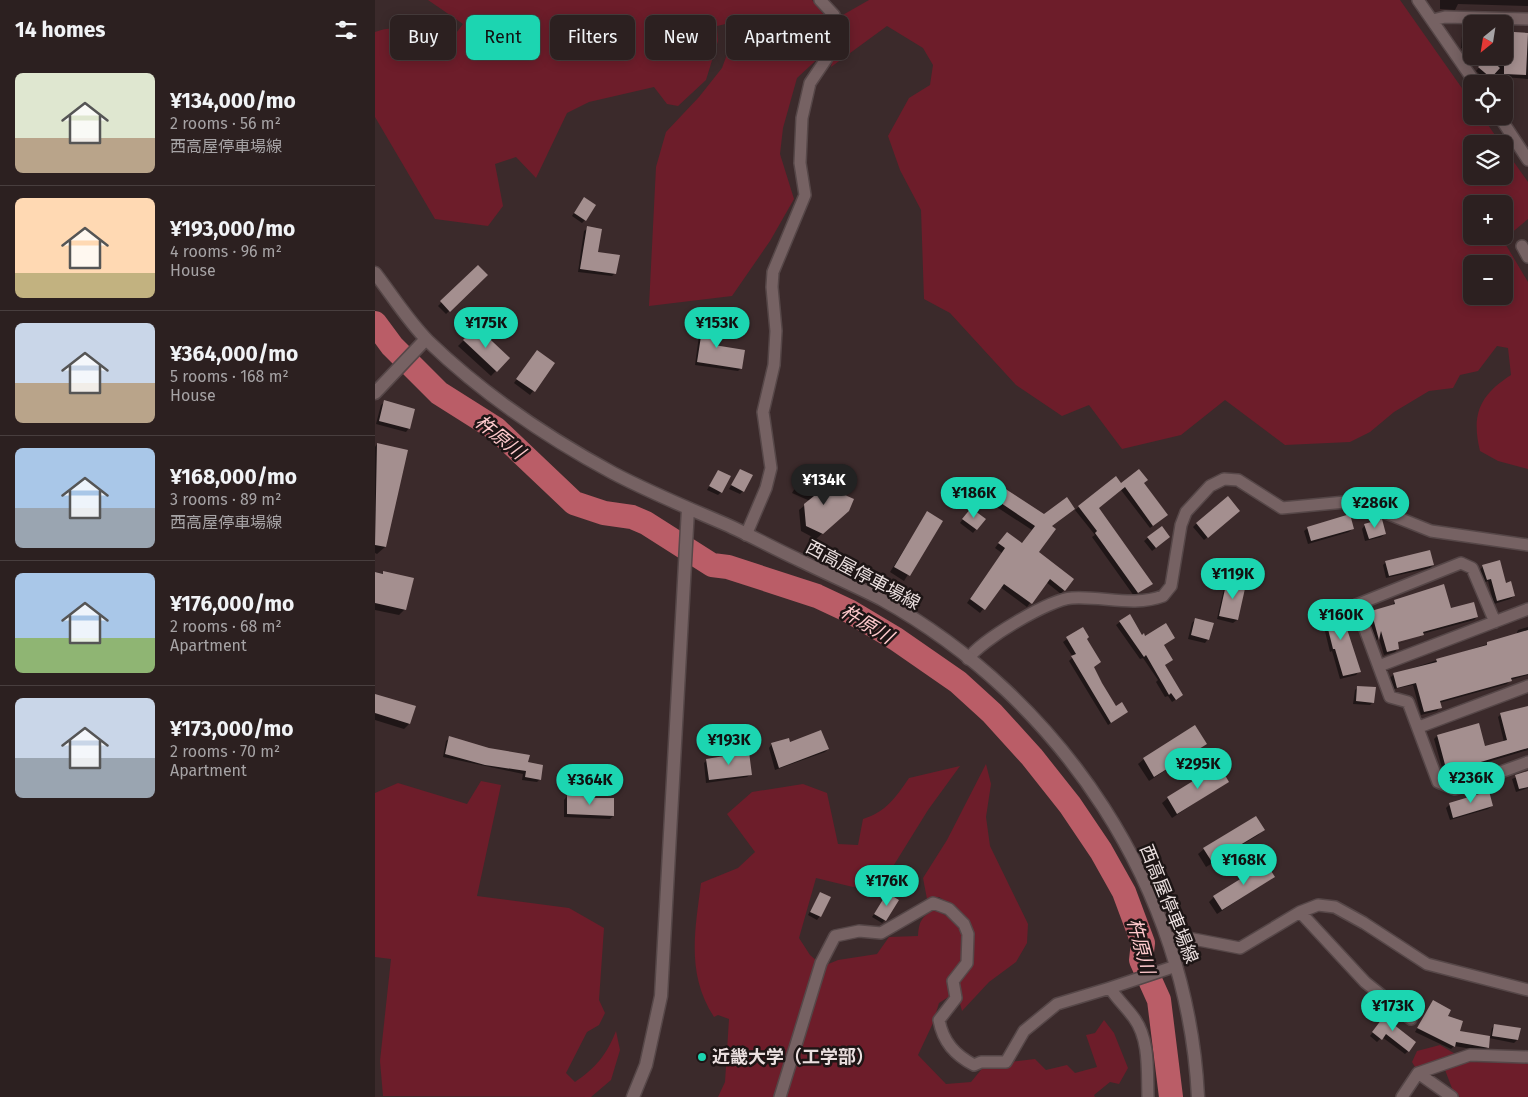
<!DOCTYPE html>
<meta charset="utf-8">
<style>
:root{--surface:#2c2020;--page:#342829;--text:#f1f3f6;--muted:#a6a3a5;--line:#483e3e;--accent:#1cd5b1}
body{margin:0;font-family:"Fira Sans","Noto Sans JP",sans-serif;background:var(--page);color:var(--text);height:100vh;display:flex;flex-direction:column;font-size:19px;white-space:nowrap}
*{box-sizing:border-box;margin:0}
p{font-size:16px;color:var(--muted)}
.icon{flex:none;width:28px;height:28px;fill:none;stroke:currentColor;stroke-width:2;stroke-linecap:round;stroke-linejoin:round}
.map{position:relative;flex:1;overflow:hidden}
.drawer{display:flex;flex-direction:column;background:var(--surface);width:375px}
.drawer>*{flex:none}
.top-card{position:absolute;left:15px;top:15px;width:475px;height:45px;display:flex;gap:10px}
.needle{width:32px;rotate:210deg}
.controls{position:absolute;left:1088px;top:15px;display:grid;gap:10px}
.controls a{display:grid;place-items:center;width:50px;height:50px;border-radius:8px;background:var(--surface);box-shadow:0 2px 12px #0003,0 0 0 1px var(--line);font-size:25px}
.price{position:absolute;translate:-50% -42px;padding:0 11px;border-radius:18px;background:var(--accent);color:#111;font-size:16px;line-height:32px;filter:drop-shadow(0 1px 2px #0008)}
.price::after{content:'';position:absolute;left:50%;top:30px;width:15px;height:11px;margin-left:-8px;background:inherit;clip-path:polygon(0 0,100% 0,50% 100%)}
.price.on{background:#222;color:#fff}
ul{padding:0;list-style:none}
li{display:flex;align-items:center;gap:15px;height:125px;padding:0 15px}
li+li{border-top:1px solid var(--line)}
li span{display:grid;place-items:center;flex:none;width:140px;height:100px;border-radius:8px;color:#555}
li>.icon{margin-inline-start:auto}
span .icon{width:60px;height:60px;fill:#fffc;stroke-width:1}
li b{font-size:21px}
h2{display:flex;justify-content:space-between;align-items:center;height:60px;padding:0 15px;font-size:21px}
.tag{padding:0 18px;border-radius:8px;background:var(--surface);box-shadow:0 2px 12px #0003,0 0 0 1px var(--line);font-size:18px;line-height:45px}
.tag.on{background:var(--accent);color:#111}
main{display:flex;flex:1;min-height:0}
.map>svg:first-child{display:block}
.green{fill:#6d1d2a;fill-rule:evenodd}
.shadow{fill:#0007}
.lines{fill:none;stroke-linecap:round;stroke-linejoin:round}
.river{stroke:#ba5d67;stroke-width:24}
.building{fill:#a48f8f}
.street-casing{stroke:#564748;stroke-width:14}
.secondary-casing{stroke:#564748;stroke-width:15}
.street{stroke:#766263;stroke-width:11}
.secondary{stroke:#766263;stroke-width:12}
.poi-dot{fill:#1cd5b1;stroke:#1d1515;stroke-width:2}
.labels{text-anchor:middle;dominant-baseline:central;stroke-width:5;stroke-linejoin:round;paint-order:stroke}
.street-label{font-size:18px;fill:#eadfdf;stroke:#1d1515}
.poi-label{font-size:18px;font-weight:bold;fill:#eadfdf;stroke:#1d1515;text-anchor:start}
.water-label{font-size:19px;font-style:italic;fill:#fec9cc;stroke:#1d1515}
</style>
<main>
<section class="drawer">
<h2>14 homes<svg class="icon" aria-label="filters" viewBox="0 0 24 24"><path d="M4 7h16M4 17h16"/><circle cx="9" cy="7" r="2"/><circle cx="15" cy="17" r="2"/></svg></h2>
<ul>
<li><span style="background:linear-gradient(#dfe7d0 65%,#b9a48a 0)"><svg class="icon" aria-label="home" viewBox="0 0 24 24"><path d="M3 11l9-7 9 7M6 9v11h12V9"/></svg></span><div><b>¥134,000/mo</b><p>2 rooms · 56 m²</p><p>西高屋停車場線</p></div></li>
<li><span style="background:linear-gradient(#ffd9b3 75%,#c2b280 0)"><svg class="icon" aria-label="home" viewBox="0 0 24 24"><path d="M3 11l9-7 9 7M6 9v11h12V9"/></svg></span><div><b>¥193,000/mo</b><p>4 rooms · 96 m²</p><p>House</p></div></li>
<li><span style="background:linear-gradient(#c9d6e8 60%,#b9a48a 0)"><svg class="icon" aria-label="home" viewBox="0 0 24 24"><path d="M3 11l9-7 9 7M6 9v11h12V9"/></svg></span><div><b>¥364,000/mo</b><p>5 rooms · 168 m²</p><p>House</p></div></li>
<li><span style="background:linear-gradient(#a9c7e8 60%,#9aa5b1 0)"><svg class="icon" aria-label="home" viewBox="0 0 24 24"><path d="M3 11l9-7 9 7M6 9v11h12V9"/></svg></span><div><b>¥168,000/mo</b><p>3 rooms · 89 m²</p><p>西高屋停車場線</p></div></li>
<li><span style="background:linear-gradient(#a9c7e8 65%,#8fb573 0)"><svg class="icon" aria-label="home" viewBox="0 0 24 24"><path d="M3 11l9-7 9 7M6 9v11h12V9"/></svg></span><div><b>¥176,000/mo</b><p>2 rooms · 68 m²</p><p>Apartment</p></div></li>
<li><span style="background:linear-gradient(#c9d6e8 60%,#9aa5b1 0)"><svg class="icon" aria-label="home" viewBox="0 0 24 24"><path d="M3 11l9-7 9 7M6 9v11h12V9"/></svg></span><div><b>¥173,000/mo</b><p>2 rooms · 70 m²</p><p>Apartment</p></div></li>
</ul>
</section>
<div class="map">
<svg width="1153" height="1097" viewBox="0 0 1153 1097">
<rect width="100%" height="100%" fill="#3b2a2b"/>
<path class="green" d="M53 0H437L450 16 449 53 422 78 408 128 405 154 419 199 395 241 357 296 274 306 281 167 291 132 324 97 347 68 355 46 368 31 359 22 342 26 343 41 331 80 303 106 292 104 279 87 214 102 192 113 161 178 141 157 120 164 128 206 113 226 60 219 0 117V32C29 21 44 38 66 53L88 24Z
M494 0H1025L1096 101V116H1107L1126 144H1096V176H1129V148L1153 182V219L1128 240 1153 282V469L1123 461 1105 451C1096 414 1105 395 1136 375L1133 348 1122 346 1103 371 1085 375 1078 388 1054 391 1019 412 995 432 975 442 910 445 850 400 806 435 747 449 714 405 687 416 641 385 575 313 549 299 546 210 525 170 513 136 534 98 555 85 558 65 548 48 512 26 456 67 466 16ZM1096 204H1129V236H1096ZM1096 264H1129V296H1096Z
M611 764 616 784 611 817 615 846 653 924 652 943 641 962 614 982 587 1011C585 1002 580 989 582 981 590 937 614 928 564 897L552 899 548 878 572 840Z
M585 766 553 810 509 881 478 887 441 878 424 938 435 955 443 962 402 1097H343L350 1082 354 1019 343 1015 339 1017C311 974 320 931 326 883L363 868 380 852 352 814 377 792 428 784 452 793 463 844 483 845 488 819C511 812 521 797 534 778Z
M106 781 126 785 102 896 194 908 229 928 224 1000 230 1013 224 1025 212 1032 191 1073 200 1082C221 1068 232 1054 241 1031L245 1050 236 1080 216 1097 8 1096 5 1061 16 959 0 957V793L23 783 92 804Z
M559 910C583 919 595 935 589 962 586 977 574 974 575 996L564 1003 558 1023 543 1055 571 1084 596 1082 610 1065 660 1059 671 1070 692 1065 700 1073 722 1067 711 1035 720 1033 729 1020 739 1033 753 1068 744 1084 735 1082 719 1095 720 1097H411L451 965 463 960 502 954 514 937 543 936C544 922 546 917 559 910Z
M1065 1045 1094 1062 1153 1063V1097H1085L1078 1091 1067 1062 1043 1072 1037 1062 1042 1051Z"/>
<path class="shadow" d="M1065 0H1153V6L1083 4 1080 10 1065 9Z
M1090 33H1096V49L1086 48 1087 36Z
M1139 34 1153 35V79L1116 76 1112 81 1101 71 1114 56H1129V36H1137Z
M206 202 210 220 207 223 197 216Z
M213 228 222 253 240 273 237 276 203 272 209 231Z
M103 266 112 275 71 314 63 306Z
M329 318 337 346 366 368 363 371 320 365 326 321Z
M101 328 133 358 116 376 83 346Z
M159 355 178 364 155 395 139 383Z
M10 402 34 428 31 432 1 424 6 405Z
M2 444 10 547 2 554 0 553V447Z
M365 470 368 491 365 494 354 489Z
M343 471 346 492 343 495 332 490Z
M427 477 470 513 441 539 426 531 424 510 435 501 417 493Z
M741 478 746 484H768L788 518 775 528 746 490 723 508 777 584 759 596 717 537 720 535 700 510Z
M625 493 676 527 662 553 689 590 686 594 671 582 652 607 625 587 605 613 592 603 627 553 620 548 628 537 647 544 657 530 617 504Z
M593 512 609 519 598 533 585 523Z
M552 513 566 521 529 581 515 572Z
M860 514 829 540 818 527 822 523Z
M990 525 1010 534 1006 537 990 541 987 529Z
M786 527 791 540 777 551 769 541Z
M933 528 977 529 974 532 933 544 929 531Z
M1011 562 1058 565 1055 568 1011 578 1008 565Z
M1108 566 1139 596 1135 599 1119 604 1113 581 1109 583 1105 570Z
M0 572 37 579 29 610 24 615 0 610Z
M853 581 862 620 858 623 842 619 850 584Z
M1019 602 1075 610 1102 617 1099 620 1047 634 1045 637V635L1016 643 1017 645 1044 638 1022 644 1023 648 1020 652 1009 655 1004 638 1000 642 993 615 997 612 1017 607Z
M962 607 984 671 981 675 965 679 957 651 955 652 949 627 946 628 942 615 946 612Z
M821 619 833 639 830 643 813 639 817 623Z
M745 622 770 637 799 638 788 646 797 660 789 666 803 698 797 702 793 696 790 697 781 682 783 680 768 658 765 659 741 625Z
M1153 627V675L1135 680 1132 684 1064 703 1065 707 1062 711 1046 715 1038 685 1019 689 1015 678 1019 674 1141 635 1143 630Z
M707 628 718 667 740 707 752 712 733 725 694 661 698 657 688 642Z
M983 687 998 702 995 705 978 704 980 690Z
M0 695 34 724 29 729 0 720Z
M1153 707V750L1069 775 1059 739 1062 736 1109 747 1129 742 1123 717 1126 714Z
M75 738 152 763 165 779 162 782 147 780 148 774 68 757 71 741Z
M397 744 453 749 450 752 400 770 394 748Z
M831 744 774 781 763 764 769 759Z
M332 760 376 774 372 777 331 783 329 763Z
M1153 772V788L1141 792 1137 779Z
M853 781 797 818 787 803 793 798Z
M192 796 209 799 238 816 235 819 189 817V800Z
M1075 804 1117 806 1113 809 1075 820 1071 808Z
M881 817 888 830 883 835 831 867 823 854 829 849Z
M898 877 842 914 834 902 839 897Z
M445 893V916L442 920 433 915Z
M512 895 510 920 507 923 497 917Z
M1058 1001 1083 1032 1115 1038 1117 1028 1120 1025 1142 1040 1139 1043 1114 1038 1112 1048 1109 1051 1079 1046 1076 1049 1040 1032Z
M1010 1016 1033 1051 1030 1054 1007 1037 1002 1042 995 1036Z"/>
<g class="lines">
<path class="river" d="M0 323 17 346 64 393 121 429 199 503 229 513 257 517 271 523 337 565 353 567 442 596 474 611 521 639 583 682 617 713 657 757 695 805 726 851 749 892 768 943 766 960 784 1000 796 1097"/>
</g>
<path class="building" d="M1139 32 1153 33 1151 75 1129 74V35H1139Z
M1113 57 1125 68 1116 78 1103 67Z
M209 197 221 205 211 221 199 213Z
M212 226 227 229 223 252 245 255 241 274 205 269Z
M103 265 113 275 75 312 65 301Z
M329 317 343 319 339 345 370 350 367 369 322 362Z
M101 326 135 358 122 372 88 340Z
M162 350 180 363 160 392 141 379Z
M9 400 40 409 35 429 4 421Z
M2 443 33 450 11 547 0 545Z
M365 469 378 475 369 492 356 485Z
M764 469 773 480 769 483 793 515 778 526 750 487 724 508 778 584 763 593 720 533 722 531 703 506 741 476 746 483Z
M343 470 356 476 347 493 334 486Z
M427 476 479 499 474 511 448 534 431 526 429 504 439 496 422 488Z
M629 488 669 514 692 497 700 509 677 526 681 529 664 552 699 579 690 591 675 579 657 604 629 584 610 610 595 599 630 548 623 543 632 532 647 543 660 526 620 499Z
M853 496 865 511 833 538 821 523Z
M596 508 611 519 602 530 587 519Z
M552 511 568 521 535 576 519 567Z
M975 514 979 529 936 541 932 527Z
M1007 519 1011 534 994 539 989 524Z
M787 526 795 537 781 548 772 537Z
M1055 550 1059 565 1014 576 1010 561Z
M1125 560 1131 583 1136 581 1140 596 1122 601 1116 579 1112 580 1107 565Z
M8 571 39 578 31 610 0 603V572L8 574Z
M852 580 871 584 863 620 844 616Z
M1069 584 1076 608 1099 602 1103 617 1048 632 1049 635 1023 642 1024 649 1012 652 1006 631 1004 640 996 611 1020 604 1019 600Z
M963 606 969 630 972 629 986 672 968 676 960 649H958L952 625H949L945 611Z
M755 614 767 635 769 633 770 636 791 623 800 638 789 645 798 660 790 665 808 695 801 700 796 693 794 695 771 655 769 657 744 621Z
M820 618 839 623 834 640 816 635Z
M708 627 714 637 712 639 726 662 719 667 727 683 741 706 747 702 753 712 736 723 696 656 701 654 691 637Z
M1153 630V674L1136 678 1137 681 1065 701 1067 708 1049 712 1041 683 1022 688 1018 673 1062 662 1061 659 1112 645V642Z
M982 686 1001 687 999 703 981 701Z
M0 694 41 706 35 724 0 713Z
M1153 706V748L1072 772 1062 735 1104 723 1110 746 1132 740 1125 713Z
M820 725 832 744 779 777 768 758Z
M446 730 454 749 404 768 396 743 414 738 415 742Z
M74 736 114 748 155 755 153 762 168 765 166 780 150 777 151 771 110 765 70 754Z
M374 752 377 775 334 780 331 759Z
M844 765 854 782 802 814 792 797Z
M1153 771V787L1144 789 1140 775Z
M1114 791 1118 806 1078 818 1074 803Z
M192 795H211V798H239V816L192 814Z
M881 816 890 830 837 862 828 848Z
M891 863 900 877 847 910 838 896Z
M445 892 456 897 446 917 435 912Z
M512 893 524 900 511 921 499 914Z
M1058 1000 1076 1010 1073 1016 1088 1021 1085 1031 1115 1036 1114 1048 1081 1042 1080 1047 1042 1028Z
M1013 1011 1022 1018 1018 1024 1041 1042 1034 1052 1011 1034 1007 1040 997 1032Z
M1119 1024 1146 1028 1143 1040 1117 1036Z"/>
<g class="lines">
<defs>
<path id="street" d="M1043 0 1101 84
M1058 20 1070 17 1153 19
M1124 116 1153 160
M1147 246 1153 257
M371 535 391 488 396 468 388 412 399 365 401 331 397 287 398 272 430 195 425 163 427 118 435 83 458 49 462 30 459 15 445 0
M1120 622 1097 568 1086 563 981 605 1015 697 1033 702 1063 782 1080 789 1153 762
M593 659C606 640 675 599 697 598 728 596 759 607 788 596L796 586 806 525 811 512 835 486 849 479 863 480 907 508 981 501 1056 531 1153 545
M1004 666 1153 609
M1044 727 1153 686
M925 912 990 982 1036 1019
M793 938 808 937 865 948 925 912 943 905 960 907 989 923 1052 964 1153 990
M1043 1073 1077 1097
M405 1097 446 963 460 936 484 931 506 933 558 903 574 909 589 924 593 934 592 963 578 981 581 998 564 1020C568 1042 580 1055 599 1065L606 1062H631L649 1031 682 1004 735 988
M773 1097C772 1071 775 1040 759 1018 751 1007 742 999 735 988L801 966
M1027 1097 1043 1073 1095 1055 1153 1057"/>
<path id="secondary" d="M0 273C17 295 33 321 53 341 108 394 171 437 238 473 274 492 313 508 350 524 375 535 398 548 422 559 450 573 479 585 506 599 687 699 813 889 823 1097
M0 393 51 339
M258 1097 271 1065 286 996 313 509"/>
</defs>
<use href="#street" class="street-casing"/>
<use href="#secondary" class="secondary-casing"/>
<use href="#street" class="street"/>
<use href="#secondary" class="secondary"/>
</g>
<circle class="poi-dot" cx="327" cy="1057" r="5"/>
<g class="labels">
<g class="street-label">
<text transform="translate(488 575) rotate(28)">西高屋停車場線</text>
<text transform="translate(794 904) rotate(68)">西高屋停車場線</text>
</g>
<g class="poi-label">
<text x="337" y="1057">近畿大学（工学部）</text>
</g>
<g class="water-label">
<text transform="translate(125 437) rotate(39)">杵原川</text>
<text transform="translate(492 624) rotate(31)">杵原川</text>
<text transform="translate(766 946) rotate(75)">杵原川</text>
</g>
</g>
</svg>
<div class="controls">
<a><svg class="needle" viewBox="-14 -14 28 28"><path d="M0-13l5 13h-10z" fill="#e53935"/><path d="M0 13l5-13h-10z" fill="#a6a3a5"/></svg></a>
<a><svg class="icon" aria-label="locate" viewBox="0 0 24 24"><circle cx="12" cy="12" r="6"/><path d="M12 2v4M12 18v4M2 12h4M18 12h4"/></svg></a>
<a><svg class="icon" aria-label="layers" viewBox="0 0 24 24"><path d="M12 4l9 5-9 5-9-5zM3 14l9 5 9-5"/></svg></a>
<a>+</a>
<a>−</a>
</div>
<b class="price" style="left:111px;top:349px">¥175K</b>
<b class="price" style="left:342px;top:349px">¥153K</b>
<b class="price on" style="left:449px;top:506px">¥134K</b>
<b class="price" style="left:599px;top:519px">¥186K</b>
<b class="price" style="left:1000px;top:529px">¥286K</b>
<b class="price" style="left:858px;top:600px">¥119K</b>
<b class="price" style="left:966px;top:641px">¥160K</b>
<b class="price" style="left:354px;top:766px">¥193K</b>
<b class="price" style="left:823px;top:790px">¥295K</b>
<b class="price" style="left:1096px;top:804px">¥236K</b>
<b class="price" style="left:215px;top:806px">¥364K</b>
<b class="price" style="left:869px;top:886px">¥168K</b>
<b class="price" style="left:512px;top:907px">¥176K</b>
<b class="price" style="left:1018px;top:1032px">¥173K</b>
<div class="top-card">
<a class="tag">Buy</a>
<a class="tag on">Rent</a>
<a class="tag">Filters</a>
<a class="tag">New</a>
<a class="tag">Apartment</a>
</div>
</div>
</main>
